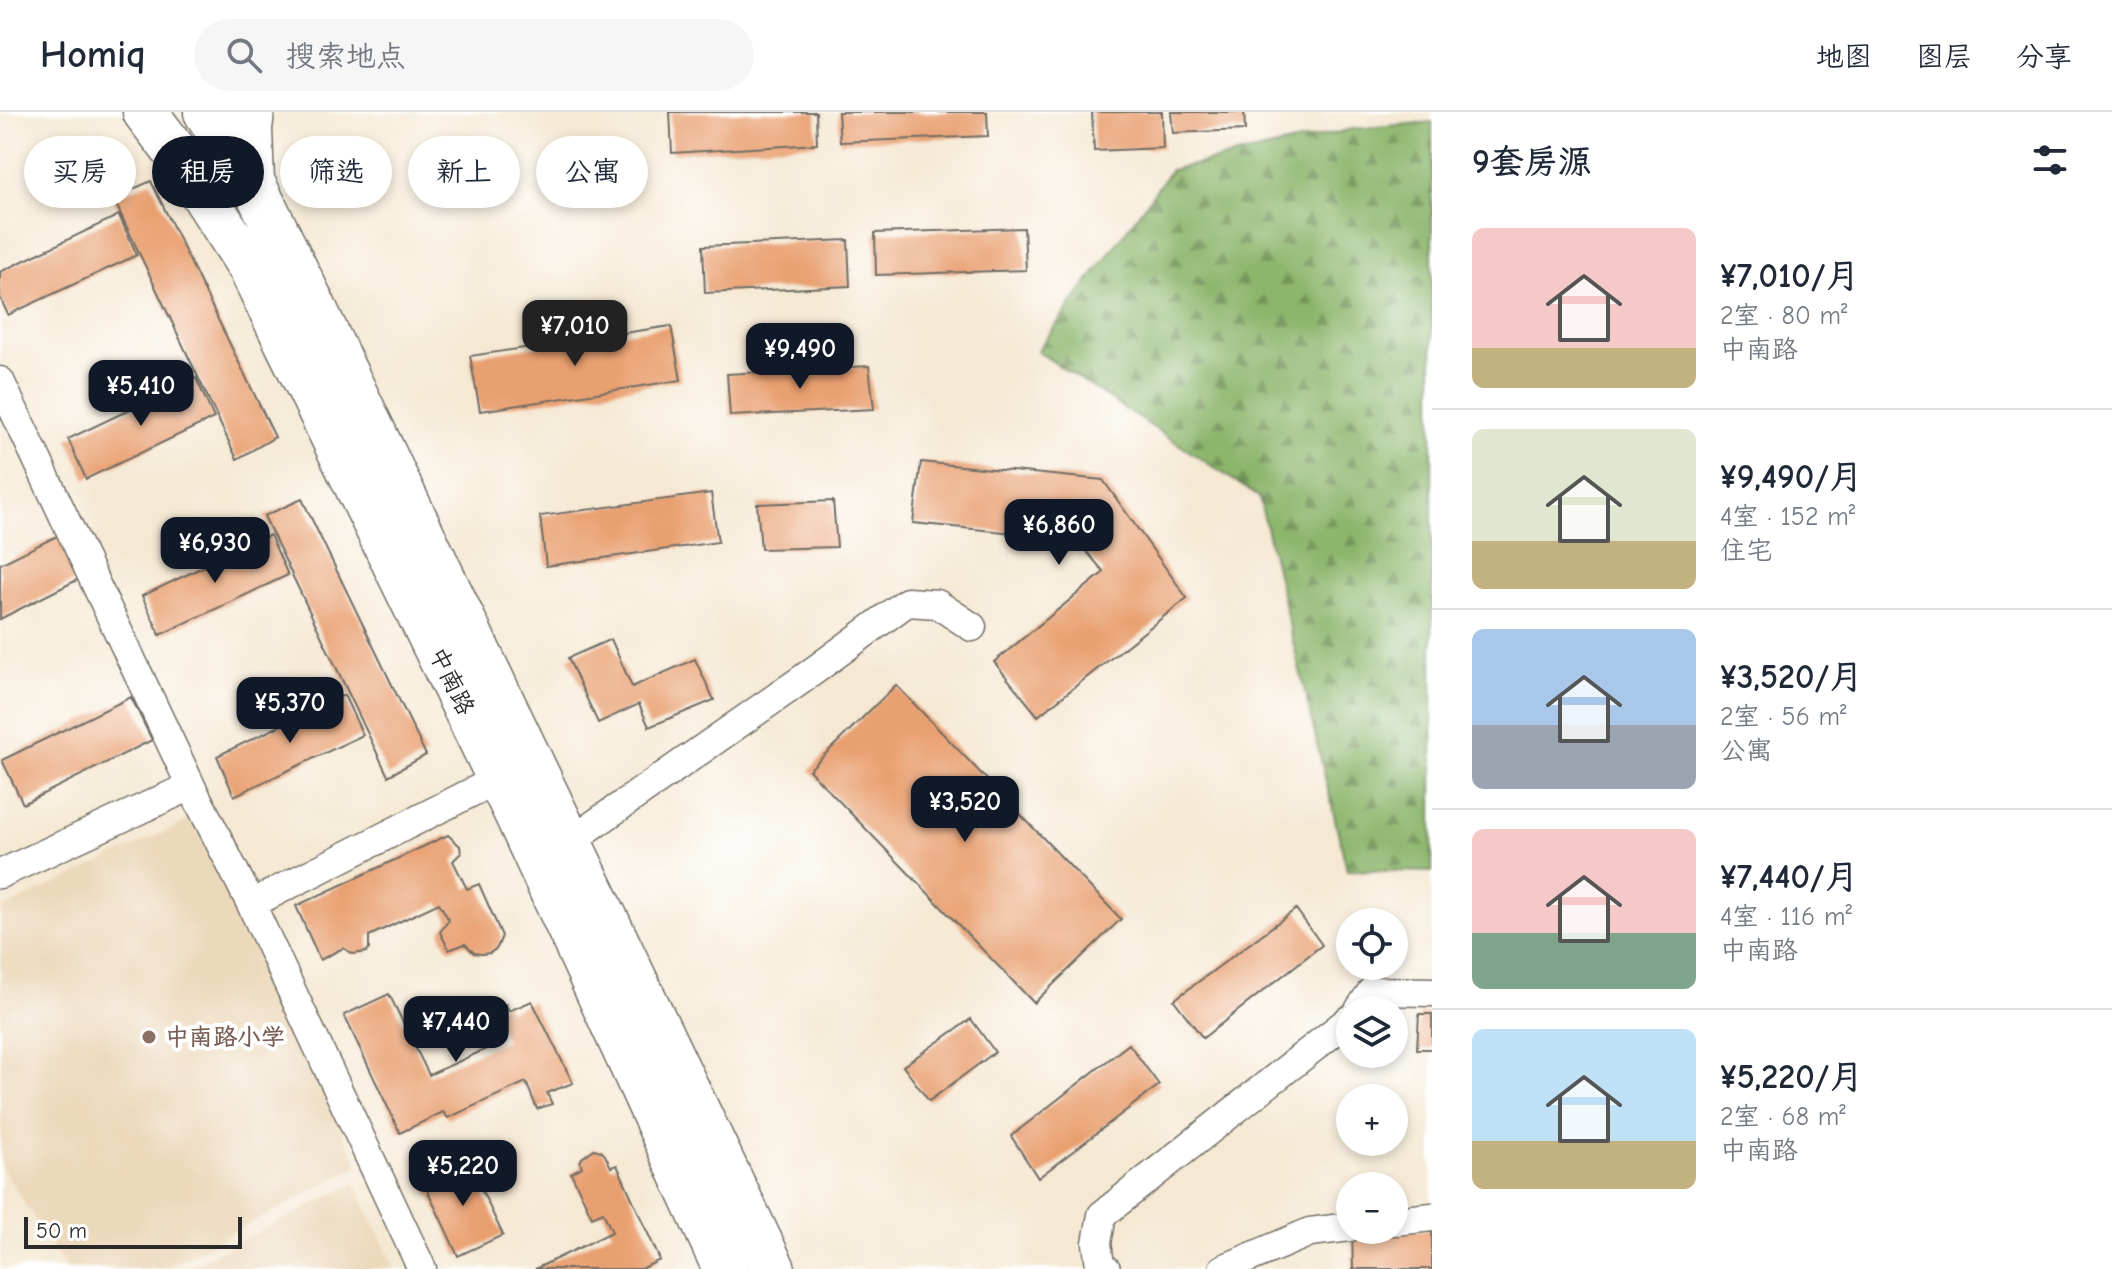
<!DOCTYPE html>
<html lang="zh">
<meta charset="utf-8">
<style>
:root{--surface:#fff;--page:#f6f6f7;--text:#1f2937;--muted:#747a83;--line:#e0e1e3;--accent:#111827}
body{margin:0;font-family:"Comic Neue","LXGW WenKai TC",sans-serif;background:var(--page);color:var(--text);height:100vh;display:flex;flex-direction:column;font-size:30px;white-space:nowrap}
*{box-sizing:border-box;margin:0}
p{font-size:26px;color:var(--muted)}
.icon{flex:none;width:44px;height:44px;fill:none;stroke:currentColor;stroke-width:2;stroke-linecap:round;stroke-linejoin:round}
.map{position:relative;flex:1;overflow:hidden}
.sheet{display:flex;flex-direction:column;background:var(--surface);width:680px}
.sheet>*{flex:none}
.top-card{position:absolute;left:24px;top:24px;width:760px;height:72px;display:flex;gap:16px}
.buttons{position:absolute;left:1336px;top:796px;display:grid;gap:16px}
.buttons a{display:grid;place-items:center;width:72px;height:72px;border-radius:50%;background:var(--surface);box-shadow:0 4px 12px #0003;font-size:40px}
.scale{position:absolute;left:24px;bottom:20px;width:218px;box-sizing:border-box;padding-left:8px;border:4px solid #2b2b2b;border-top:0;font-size:22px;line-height:28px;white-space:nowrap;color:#2b2b2b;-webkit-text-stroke:6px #fff;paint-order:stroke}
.price{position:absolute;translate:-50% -68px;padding:0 18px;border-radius:16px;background:var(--accent);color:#fff;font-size:26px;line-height:52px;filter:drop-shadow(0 2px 4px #0008)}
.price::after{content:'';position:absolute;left:50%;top:48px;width:24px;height:18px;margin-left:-12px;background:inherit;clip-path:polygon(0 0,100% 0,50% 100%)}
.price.on{background:#222;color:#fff}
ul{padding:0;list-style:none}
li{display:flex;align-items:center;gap:24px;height:200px;padding:0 40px}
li+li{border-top:2px solid var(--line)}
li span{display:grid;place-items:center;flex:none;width:224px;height:160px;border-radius:12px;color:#555}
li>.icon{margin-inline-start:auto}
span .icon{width:96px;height:96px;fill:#fffc;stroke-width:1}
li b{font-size:34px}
h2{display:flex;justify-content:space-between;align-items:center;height:96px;padding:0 40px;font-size:34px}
.tag{padding:0 28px;border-radius:36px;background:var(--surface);box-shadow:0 4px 12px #0003;font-size:28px;line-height:72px}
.tag.on{background:var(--accent);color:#fff}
header{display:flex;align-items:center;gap:48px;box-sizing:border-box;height:112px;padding:0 40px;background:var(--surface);border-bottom:2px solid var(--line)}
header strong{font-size:38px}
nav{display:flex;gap:44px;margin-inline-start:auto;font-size:28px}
.search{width:560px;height:72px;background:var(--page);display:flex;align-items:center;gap:20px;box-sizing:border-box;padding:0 28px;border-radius:44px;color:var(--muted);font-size:30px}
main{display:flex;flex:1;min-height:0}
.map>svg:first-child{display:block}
.built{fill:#ecd8ba}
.forest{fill:url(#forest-firs);stroke:#5c704c;stroke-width:2}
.building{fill:#e9a071}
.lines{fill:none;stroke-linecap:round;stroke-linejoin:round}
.minor-casing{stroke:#726e66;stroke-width:31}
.primary-casing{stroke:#726e66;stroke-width:47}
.minor{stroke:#fff;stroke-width:28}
.primary{stroke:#fff;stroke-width:44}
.education-dot{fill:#8d6e63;stroke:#fff;stroke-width:3}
.labels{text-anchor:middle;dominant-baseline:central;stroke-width:8;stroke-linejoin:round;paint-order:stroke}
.street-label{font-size:24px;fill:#2b2b2b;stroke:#fff}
.education-label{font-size:24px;font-weight:bold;fill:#785e54;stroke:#fff;text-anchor:start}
</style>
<header>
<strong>Homiq</strong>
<div class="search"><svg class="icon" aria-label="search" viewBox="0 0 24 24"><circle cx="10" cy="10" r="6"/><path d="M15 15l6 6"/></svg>搜索地点</div>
<nav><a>地图</a><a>图层</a><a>分享</a></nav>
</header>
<main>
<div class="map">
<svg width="1432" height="1157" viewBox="0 0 1432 1157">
<defs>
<pattern id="forest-firs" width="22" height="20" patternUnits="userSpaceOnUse" patternTransform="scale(2)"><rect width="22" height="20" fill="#8cb66c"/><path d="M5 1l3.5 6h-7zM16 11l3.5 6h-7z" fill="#739459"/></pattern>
</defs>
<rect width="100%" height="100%" fill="#fff"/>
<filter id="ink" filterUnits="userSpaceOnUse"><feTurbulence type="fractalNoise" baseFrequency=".0125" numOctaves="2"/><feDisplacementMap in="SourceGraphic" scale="16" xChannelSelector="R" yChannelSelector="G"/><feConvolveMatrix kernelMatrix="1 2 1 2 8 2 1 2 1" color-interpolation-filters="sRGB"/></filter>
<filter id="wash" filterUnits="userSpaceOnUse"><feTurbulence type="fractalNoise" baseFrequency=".006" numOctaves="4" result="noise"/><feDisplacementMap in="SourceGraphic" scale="32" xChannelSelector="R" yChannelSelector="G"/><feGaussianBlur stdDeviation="1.8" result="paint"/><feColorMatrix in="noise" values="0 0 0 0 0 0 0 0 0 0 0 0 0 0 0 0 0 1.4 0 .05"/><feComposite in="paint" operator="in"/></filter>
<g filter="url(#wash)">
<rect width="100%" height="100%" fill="#f5e9d4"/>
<path class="built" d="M192 707 359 1054 164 1157H66L0 1052V798Z
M355 1071 395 1157H186Z"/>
<path class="forest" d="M1432 10V760L1347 758 1259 385 1037 239 1171 58 1353 17Z"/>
<g id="blocks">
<path class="building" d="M670 0H816L817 32 672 41Z
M838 0H987L988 24 840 30Z
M1092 0H1162L1163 36 1094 39Z
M1171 0H1244L1245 18 1173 21Z
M151 69 275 325 237 347 113 86Z
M119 103 137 143 8 203 0 185V160Z
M1024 116 1026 158 876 163 875 121Z
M848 128 850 174 705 181 703 134Z
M671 214 681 268 480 299 470 244Z
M869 254 874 297 730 304 727 262Z
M196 266 214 306 86 367 68 327Z
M921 350 1103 368 1187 486 1038 604 994 550 1104 460 1076 427 913 411Z
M711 381 718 430 546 454 540 404Z
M302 387 426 643 388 664 264 404Z
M833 389 837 435 761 437 757 392Z
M59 423 81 466 0 507V452Z
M270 423 288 463 160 523 142 484Z
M611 527 632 575 695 547 714 588 649 615 639 592 598 611 568 546Z
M896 573 1121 807 1034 891 809 658Z
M344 583 363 623 234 684 217 644Z
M131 585 152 628 23 692 2 648Z
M448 723 460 734 461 741 453 749 467 777 479 772 502 824 497 836 490 841 482 842 474 841 465 832 449 838 440 820 449 808 439 791 369 824V837L366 840 353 842 343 836 320 848 296 794Z
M1296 797 1322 833 1203 926 1174 888Z
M389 882 429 963 506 928 492 898 506 892 509 899 532 889 573 971 547 981 552 992 537 997 526 970 448 1006 443 1000 400 1021 344 903Z
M1419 902H1432V937H1417Z
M971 907 995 940 929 989 903 954Z
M1129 932 1159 973 1038 1066 1011 1024Z
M594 1037 601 1039 605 1043 611 1055 617 1053 660 1148 641 1157H535L612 1120 603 1100 592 1105 571 1061 582 1055 580 1050 582 1046Z
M468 1049 503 1123 458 1144 423 1069Z
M1352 1118H1432V1157H1353Z"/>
</g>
</g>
<g filter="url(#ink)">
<use href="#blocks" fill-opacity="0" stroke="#726e66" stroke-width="2"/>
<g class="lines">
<defs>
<path id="minor" d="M0 269 191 674 251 792 422 1157
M569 730 804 566 907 490 937 492 972 515
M0 762 191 674
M251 792 500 666
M1359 898 1372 879 1432 880
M1394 1109 1432 1105
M1106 1157 1100 1153 1097 1131 1102 1103 1350 907
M1223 1157 1310 1120 1350 1115"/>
<path id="primary" d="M145 0 177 42 250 155 516 701 725 1157
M206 0 252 69 311 189 773 1157
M252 69 250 17 252 0"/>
</defs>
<use href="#minor" class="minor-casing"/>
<use href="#primary" class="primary-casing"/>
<use href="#minor" class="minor"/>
<use href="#primary" class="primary"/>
</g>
</g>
<circle class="education-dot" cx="149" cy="925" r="8"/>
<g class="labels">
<g class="street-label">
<text transform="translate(452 569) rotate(64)">中南路</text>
</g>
<g class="education-label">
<text x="165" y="925">中南路小学</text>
</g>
</g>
</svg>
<div class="buttons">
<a><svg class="icon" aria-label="locate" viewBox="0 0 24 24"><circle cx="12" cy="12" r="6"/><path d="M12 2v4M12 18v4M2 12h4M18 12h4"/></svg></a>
<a><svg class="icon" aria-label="layers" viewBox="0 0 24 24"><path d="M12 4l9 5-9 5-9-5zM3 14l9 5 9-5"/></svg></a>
<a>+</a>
<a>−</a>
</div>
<div class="scale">50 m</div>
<b class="price on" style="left:575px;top:256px">¥7,010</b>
<b class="price" style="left:800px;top:279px">¥9,490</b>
<b class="price" style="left:141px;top:316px">¥5,410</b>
<b class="price" style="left:1059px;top:455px">¥6,860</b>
<b class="price" style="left:215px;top:473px">¥6,930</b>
<b class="price" style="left:290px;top:633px">¥5,370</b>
<b class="price" style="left:965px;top:732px">¥3,520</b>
<b class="price" style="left:456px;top:952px">¥7,440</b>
<b class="price" style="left:463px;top:1096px">¥5,220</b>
<div class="top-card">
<a class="tag">买房</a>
<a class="tag on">租房</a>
<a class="tag">筛选</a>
<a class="tag">新上</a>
<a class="tag">公寓</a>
</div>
</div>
<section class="sheet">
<h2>9套房源<svg class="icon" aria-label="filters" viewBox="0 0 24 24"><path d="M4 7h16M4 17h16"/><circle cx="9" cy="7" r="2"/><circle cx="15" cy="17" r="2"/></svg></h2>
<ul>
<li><span style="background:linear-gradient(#f6c9c9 75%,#c2b280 0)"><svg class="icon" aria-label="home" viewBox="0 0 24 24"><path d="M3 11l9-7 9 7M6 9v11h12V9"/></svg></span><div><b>¥7,010/月</b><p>2室 · 80 m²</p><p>中南路</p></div></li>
<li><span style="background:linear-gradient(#dfe7d0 70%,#c2b280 0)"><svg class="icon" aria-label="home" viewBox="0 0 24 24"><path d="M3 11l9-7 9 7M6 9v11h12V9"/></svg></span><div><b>¥9,490/月</b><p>4室 · 152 m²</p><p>住宅</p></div></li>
<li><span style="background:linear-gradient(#a9c7e8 60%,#9aa5b1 0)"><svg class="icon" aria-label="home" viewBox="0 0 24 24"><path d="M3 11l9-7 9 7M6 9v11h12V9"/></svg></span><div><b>¥3,520/月</b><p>2室 · 56 m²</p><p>公寓</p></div></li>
<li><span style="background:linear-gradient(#f6c9c9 65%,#7fa58c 0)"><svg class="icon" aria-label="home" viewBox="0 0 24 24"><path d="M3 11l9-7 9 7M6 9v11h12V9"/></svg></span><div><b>¥7,440/月</b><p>4室 · 116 m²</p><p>中南路</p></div></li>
<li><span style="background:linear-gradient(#bfe0f5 70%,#c2b280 0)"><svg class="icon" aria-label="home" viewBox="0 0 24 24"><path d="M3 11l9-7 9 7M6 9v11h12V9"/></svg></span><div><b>¥5,220/月</b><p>2室 · 68 m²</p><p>中南路</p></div></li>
</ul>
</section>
</main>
